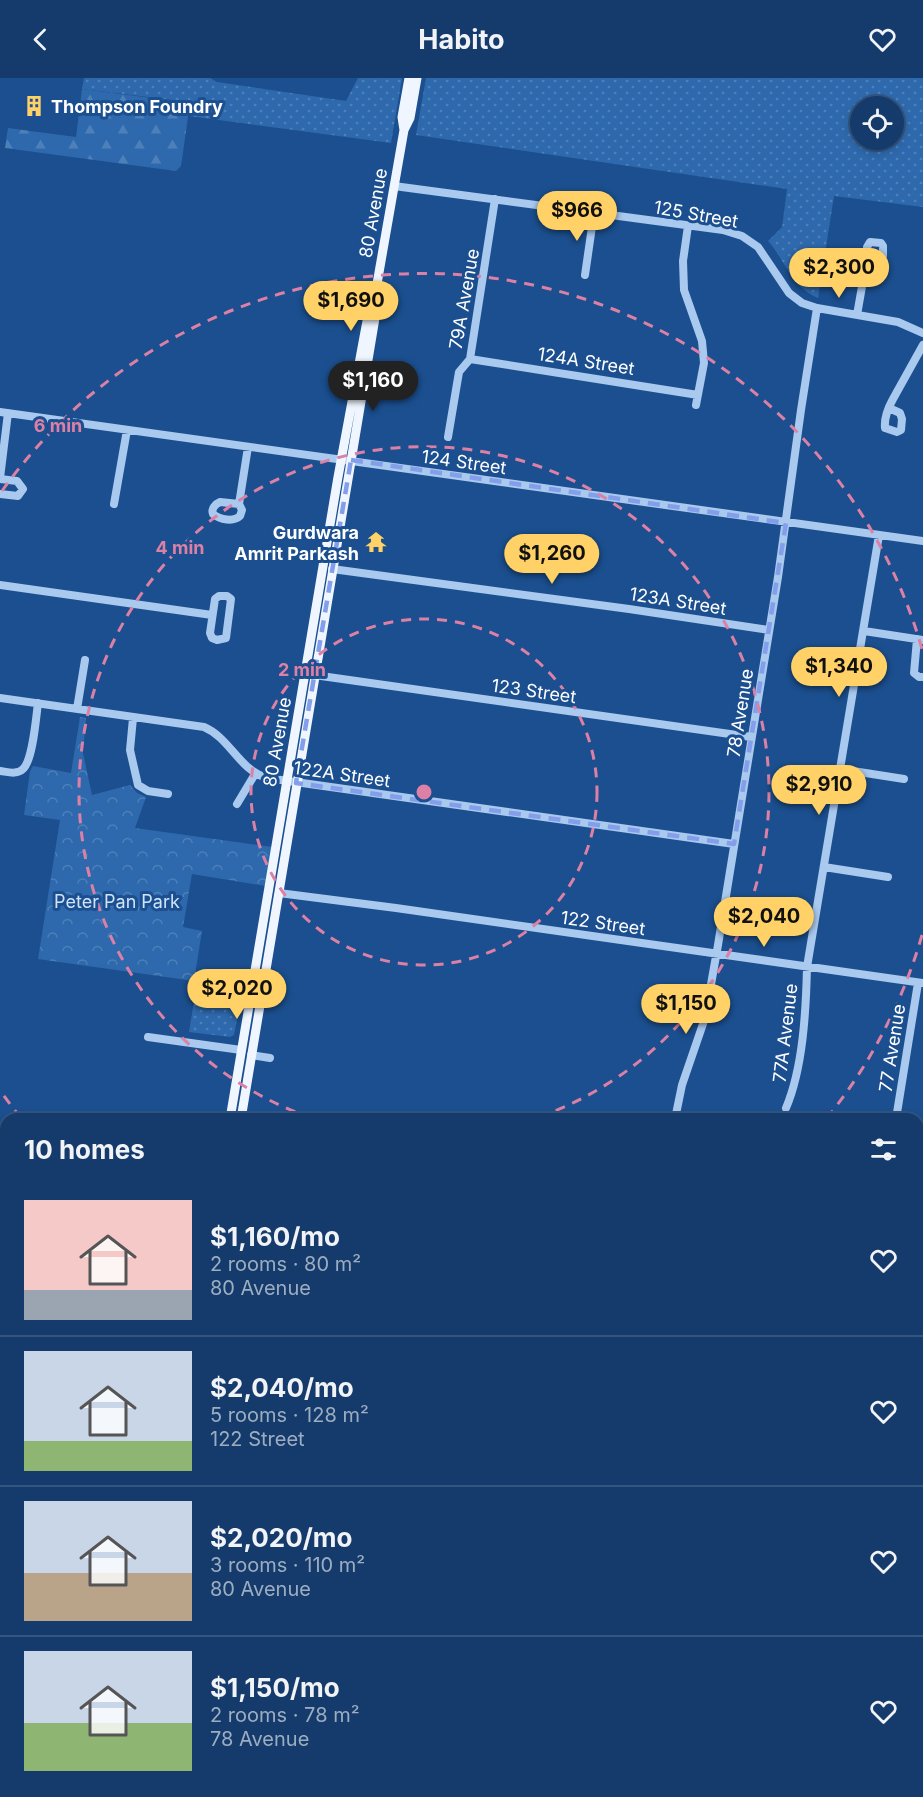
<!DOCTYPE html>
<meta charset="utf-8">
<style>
:root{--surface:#143b6b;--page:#1d4271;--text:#f1f3f6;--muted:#9dadc1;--line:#33557e;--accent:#ffd166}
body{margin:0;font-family:Inter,sans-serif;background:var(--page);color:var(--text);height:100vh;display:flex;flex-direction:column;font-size:22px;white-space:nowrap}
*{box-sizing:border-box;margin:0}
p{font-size:20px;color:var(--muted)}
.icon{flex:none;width:33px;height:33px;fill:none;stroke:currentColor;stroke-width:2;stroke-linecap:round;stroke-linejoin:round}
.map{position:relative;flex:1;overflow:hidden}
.sheet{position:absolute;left:0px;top:1035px;width:924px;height:684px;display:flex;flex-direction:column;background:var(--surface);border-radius:18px 18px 0 0;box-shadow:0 3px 9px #0003,0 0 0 2px var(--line)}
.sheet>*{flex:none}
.buttons{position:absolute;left:850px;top:18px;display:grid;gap:12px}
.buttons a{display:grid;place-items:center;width:54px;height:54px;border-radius:50%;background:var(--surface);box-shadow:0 3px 9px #0003,0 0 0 2px var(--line);font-size:30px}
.price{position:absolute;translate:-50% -51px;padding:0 14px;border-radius:21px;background:var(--accent);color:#111;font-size:20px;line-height:39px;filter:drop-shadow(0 2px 3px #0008)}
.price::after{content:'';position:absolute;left:50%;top:36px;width:18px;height:14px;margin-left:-9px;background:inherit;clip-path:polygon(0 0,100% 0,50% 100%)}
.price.on{background:#222;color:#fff}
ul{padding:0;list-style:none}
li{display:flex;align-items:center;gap:18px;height:150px;padding:0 24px}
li+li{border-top:2px solid var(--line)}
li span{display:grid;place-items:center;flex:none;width:168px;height:120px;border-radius:0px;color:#555}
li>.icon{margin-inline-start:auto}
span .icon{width:72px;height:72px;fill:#fffc;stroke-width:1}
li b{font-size:26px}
h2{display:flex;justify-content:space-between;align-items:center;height:72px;padding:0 24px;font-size:26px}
header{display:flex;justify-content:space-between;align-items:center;height:78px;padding:0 24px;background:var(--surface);font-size:27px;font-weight:700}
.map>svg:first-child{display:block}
.grass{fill:url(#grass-dots);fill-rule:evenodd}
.forest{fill:url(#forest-firs)}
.park{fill:url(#park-crowns)}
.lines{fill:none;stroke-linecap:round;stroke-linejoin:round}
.minor{stroke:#a9c9ee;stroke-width:8}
.major{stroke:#f0f6ff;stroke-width:9}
.marked{fill:none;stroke:#839eea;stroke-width:4.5;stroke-dasharray:12 8;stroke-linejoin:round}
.ring{fill:none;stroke:#dd80a5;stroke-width:3;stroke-dasharray:10 8}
.labels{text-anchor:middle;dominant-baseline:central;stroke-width:6;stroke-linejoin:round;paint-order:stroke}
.poi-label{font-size:18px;font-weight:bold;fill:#fff;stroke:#1b4f8f;text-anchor:start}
.street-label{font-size:18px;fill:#fff;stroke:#1b4f8f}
.park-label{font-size:18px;fill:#cfe3fa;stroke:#1b4f8f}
.centre{fill:#dd80a5;stroke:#1b4f8f;stroke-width:3}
.ring-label{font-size:18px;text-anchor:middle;font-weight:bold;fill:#dd80a5;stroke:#1b4f8f;stroke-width:6;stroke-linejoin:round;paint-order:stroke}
</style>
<header><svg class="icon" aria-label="back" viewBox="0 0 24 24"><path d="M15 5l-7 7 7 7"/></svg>Habito<svg class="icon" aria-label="heart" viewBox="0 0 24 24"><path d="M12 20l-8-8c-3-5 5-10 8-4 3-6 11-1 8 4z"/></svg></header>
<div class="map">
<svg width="923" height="1719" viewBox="0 0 923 1719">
<defs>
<pattern id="grass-dots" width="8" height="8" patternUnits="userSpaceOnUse" patternTransform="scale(1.5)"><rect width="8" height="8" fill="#2e69ad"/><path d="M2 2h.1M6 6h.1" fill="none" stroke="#4d80b9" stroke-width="1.8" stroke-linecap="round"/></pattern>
<pattern id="forest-firs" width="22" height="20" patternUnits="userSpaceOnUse" patternTransform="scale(1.5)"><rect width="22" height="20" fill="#2e69ad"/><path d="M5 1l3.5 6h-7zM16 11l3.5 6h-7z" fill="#4d80b9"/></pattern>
<pattern id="park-crowns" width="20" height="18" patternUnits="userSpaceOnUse" patternTransform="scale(1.5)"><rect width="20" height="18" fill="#2e69ad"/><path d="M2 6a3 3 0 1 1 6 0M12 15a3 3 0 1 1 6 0" fill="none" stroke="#4d80b9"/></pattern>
</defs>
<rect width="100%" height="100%" fill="#1b4f8f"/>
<path class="grass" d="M84 0H210L217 4 346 23 358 0H402L391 65 189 38 190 24 82 11Z
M426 0H923V129L834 118 818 220C791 209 786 183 768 163L782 149 787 111 416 57ZM894 28V62H861V28Z
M196 911 242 916 234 957 230 959 189 954Z
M918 1256 923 1257V1342L918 1341Z"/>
<path class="forest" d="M82 11 190 25 181 88 176 93 5 70 8 50 76 59Z"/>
<path class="park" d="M80 639 86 640 83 675 92 717 130 707 137 715 146 719 135 750 273 769 266 808 192 796 183 849 202 853 194 903 38 881 60 742 24 737 30 693 33 688 71 695Z"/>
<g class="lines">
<path class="minor" d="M394 108 723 152 742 158 758 169 789 215 802 225 817 230 898 244 923 255
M688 148 683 183 684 212 702 263 704 285 696 327
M585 197 594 135
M857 237 867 180V169L870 164 881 165 883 168V178L879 181 867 180
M470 281 698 317
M889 330 900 335 902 341 901 352 897 354 885 350C884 340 888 330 893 321L923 267
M0 334 923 463
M448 359 459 294 470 281 495 121
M0 400 8 335
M0 401 17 403 23 411 18 418 0 416
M220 424 239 426 242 432 240 438C234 444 220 442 213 436 211 431 215 426 220 424Z
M114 426 127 352
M239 426 248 369
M332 491 629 531 769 552
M0 507 212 537
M219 518H227L231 521 226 560 217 562 212 560 210 555 215 521Z
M864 553 923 562
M917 561 914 595 919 599H923
M314 597 751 659
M0 620 204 649C230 660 239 692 267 700L734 766
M77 631 85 582
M133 640 130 672 138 707 148 713 168 716
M840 691 904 701
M0 693C8 694 17 697 23 691 33 682 36 639 38 625
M237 726 255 696
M824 789 888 799
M279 815 396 830 923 905
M148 959 241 972
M251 977 270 980
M786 1030C803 990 806 933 807 889L879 457
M675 1041 682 1007 705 940 718 867 778 499 801 332 817 230
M896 1041 918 905
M0 1055 6 1056
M918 1243H923
M918 1479 923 1480
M918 1691H923
M301 1713 344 1719
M6 1719 7 1713
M132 1719 133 1713
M242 1719 243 1713
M464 1719 465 1713
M639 1719V1713"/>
<path class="major" d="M404 52 410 40 417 0
M230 1041 338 399 369 232 374 223 404 52 402 39 409 0
M241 1041 376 234 374 223
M0 1223 6 1224
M0 1234 6 1235
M918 1352H923
M918 1362 923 1363"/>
</g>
<path class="marked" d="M351 382 786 445 734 766 296 705Z"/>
<g class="ring">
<circle cx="424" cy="714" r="173"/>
<path d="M312 1040A345 345 0 1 1 536 1040"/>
<path d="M922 857A518 518 0 0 1 827 1040M21 1040A518 518 0 0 1 2 1015M2 413A518 518 0 0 1 922 571"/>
</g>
<defs>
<symbol id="building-bare" viewBox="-9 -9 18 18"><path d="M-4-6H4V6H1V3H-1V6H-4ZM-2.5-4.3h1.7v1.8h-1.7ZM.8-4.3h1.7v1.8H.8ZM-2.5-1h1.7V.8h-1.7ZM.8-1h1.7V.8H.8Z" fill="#ffd166" stroke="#1b4f8f" stroke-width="2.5" paint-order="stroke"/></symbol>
<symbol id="temple-bare" viewBox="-9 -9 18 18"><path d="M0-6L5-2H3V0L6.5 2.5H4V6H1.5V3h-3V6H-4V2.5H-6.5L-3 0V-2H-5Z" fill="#ffd166" stroke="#1b4f8f" stroke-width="2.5" paint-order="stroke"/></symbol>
</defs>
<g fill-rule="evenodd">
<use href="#building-bare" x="19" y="13" width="30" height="30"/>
<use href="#temple-bare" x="361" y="449" width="30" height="30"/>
</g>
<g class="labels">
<g class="poi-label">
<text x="51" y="28">Thompson Foundry</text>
<text x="359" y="454" text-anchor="end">Gurdwara<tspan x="359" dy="21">Amrit Parkash</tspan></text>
</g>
<g class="street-label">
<text transform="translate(373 135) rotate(-80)">80 Avenue</text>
<text transform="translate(696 136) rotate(10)">125 Street</text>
<text transform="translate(464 221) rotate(-80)">79A Avenue</text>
<text transform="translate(586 283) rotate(9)">124A Street</text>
<text transform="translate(464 384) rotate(8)">124 Street</text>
<text transform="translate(678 523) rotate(9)">123A Street</text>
<text transform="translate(534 613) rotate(8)">123 Street</text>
<text transform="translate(740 635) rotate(-81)">78 Avenue</text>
<text transform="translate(277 664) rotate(-80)">80 Avenue</text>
<text transform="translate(342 696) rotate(8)">122A Street</text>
<text transform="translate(603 845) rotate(8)">122 Street</text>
<text transform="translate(785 955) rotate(-83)">77A Avenue</text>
<text transform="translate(892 970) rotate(-81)">77 Avenue</text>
</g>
<g class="park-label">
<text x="117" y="823">Peter Pan Park</text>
</g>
</g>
<circle cx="424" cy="714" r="9" class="centre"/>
<g class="ring-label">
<text x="58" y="354">6 min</text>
<text x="180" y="476">4 min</text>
<text x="302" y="598">2 min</text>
</g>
</svg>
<div class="buttons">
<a><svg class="icon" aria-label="locate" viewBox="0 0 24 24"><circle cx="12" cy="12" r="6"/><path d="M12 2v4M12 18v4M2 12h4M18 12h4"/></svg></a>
</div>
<b class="price" style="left:577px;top:164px">$966</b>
<b class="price" style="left:839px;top:221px">$2,300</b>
<b class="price" style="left:351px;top:254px">$1,690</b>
<b class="price on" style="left:373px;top:334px">$1,160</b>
<b class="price" style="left:552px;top:507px">$1,260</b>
<b class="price" style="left:839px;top:620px">$1,340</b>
<b class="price" style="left:819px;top:738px">$2,910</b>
<b class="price" style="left:764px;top:870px">$2,040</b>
<b class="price" style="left:237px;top:942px">$2,020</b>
<b class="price" style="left:686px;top:957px">$1,150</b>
<section class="sheet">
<h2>10 homes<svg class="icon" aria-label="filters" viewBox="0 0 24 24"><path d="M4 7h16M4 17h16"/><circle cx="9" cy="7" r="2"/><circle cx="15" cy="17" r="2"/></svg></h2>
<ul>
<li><span style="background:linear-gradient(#f6c9c9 75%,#9aa5b1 0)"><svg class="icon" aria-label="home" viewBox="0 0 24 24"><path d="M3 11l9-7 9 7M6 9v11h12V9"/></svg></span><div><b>$1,160/mo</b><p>2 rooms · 80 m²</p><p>80 Avenue</p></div><svg class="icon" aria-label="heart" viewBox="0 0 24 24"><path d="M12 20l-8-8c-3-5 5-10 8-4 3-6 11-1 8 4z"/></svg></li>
<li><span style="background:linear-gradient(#c9d6e8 75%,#8fb573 0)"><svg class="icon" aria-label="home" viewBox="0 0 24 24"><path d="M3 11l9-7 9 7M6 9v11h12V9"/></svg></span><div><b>$2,040/mo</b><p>5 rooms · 128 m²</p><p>122 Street</p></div><svg class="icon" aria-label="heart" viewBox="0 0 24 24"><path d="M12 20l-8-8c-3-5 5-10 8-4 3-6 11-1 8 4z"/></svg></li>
<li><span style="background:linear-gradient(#c9d6e8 60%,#b9a48a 0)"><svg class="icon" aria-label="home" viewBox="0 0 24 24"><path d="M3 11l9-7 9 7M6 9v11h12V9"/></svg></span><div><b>$2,020/mo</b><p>3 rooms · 110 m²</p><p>80 Avenue</p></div><svg class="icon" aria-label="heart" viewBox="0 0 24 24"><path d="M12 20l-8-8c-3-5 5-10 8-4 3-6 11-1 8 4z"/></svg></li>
<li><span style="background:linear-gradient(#c9d6e8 60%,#8fb573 0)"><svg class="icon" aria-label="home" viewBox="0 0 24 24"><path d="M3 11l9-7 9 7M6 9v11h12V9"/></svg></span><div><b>$1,150/mo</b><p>2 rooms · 78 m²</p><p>78 Avenue</p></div><svg class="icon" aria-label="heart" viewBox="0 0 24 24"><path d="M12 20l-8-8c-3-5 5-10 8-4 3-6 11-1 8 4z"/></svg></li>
</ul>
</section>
</div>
